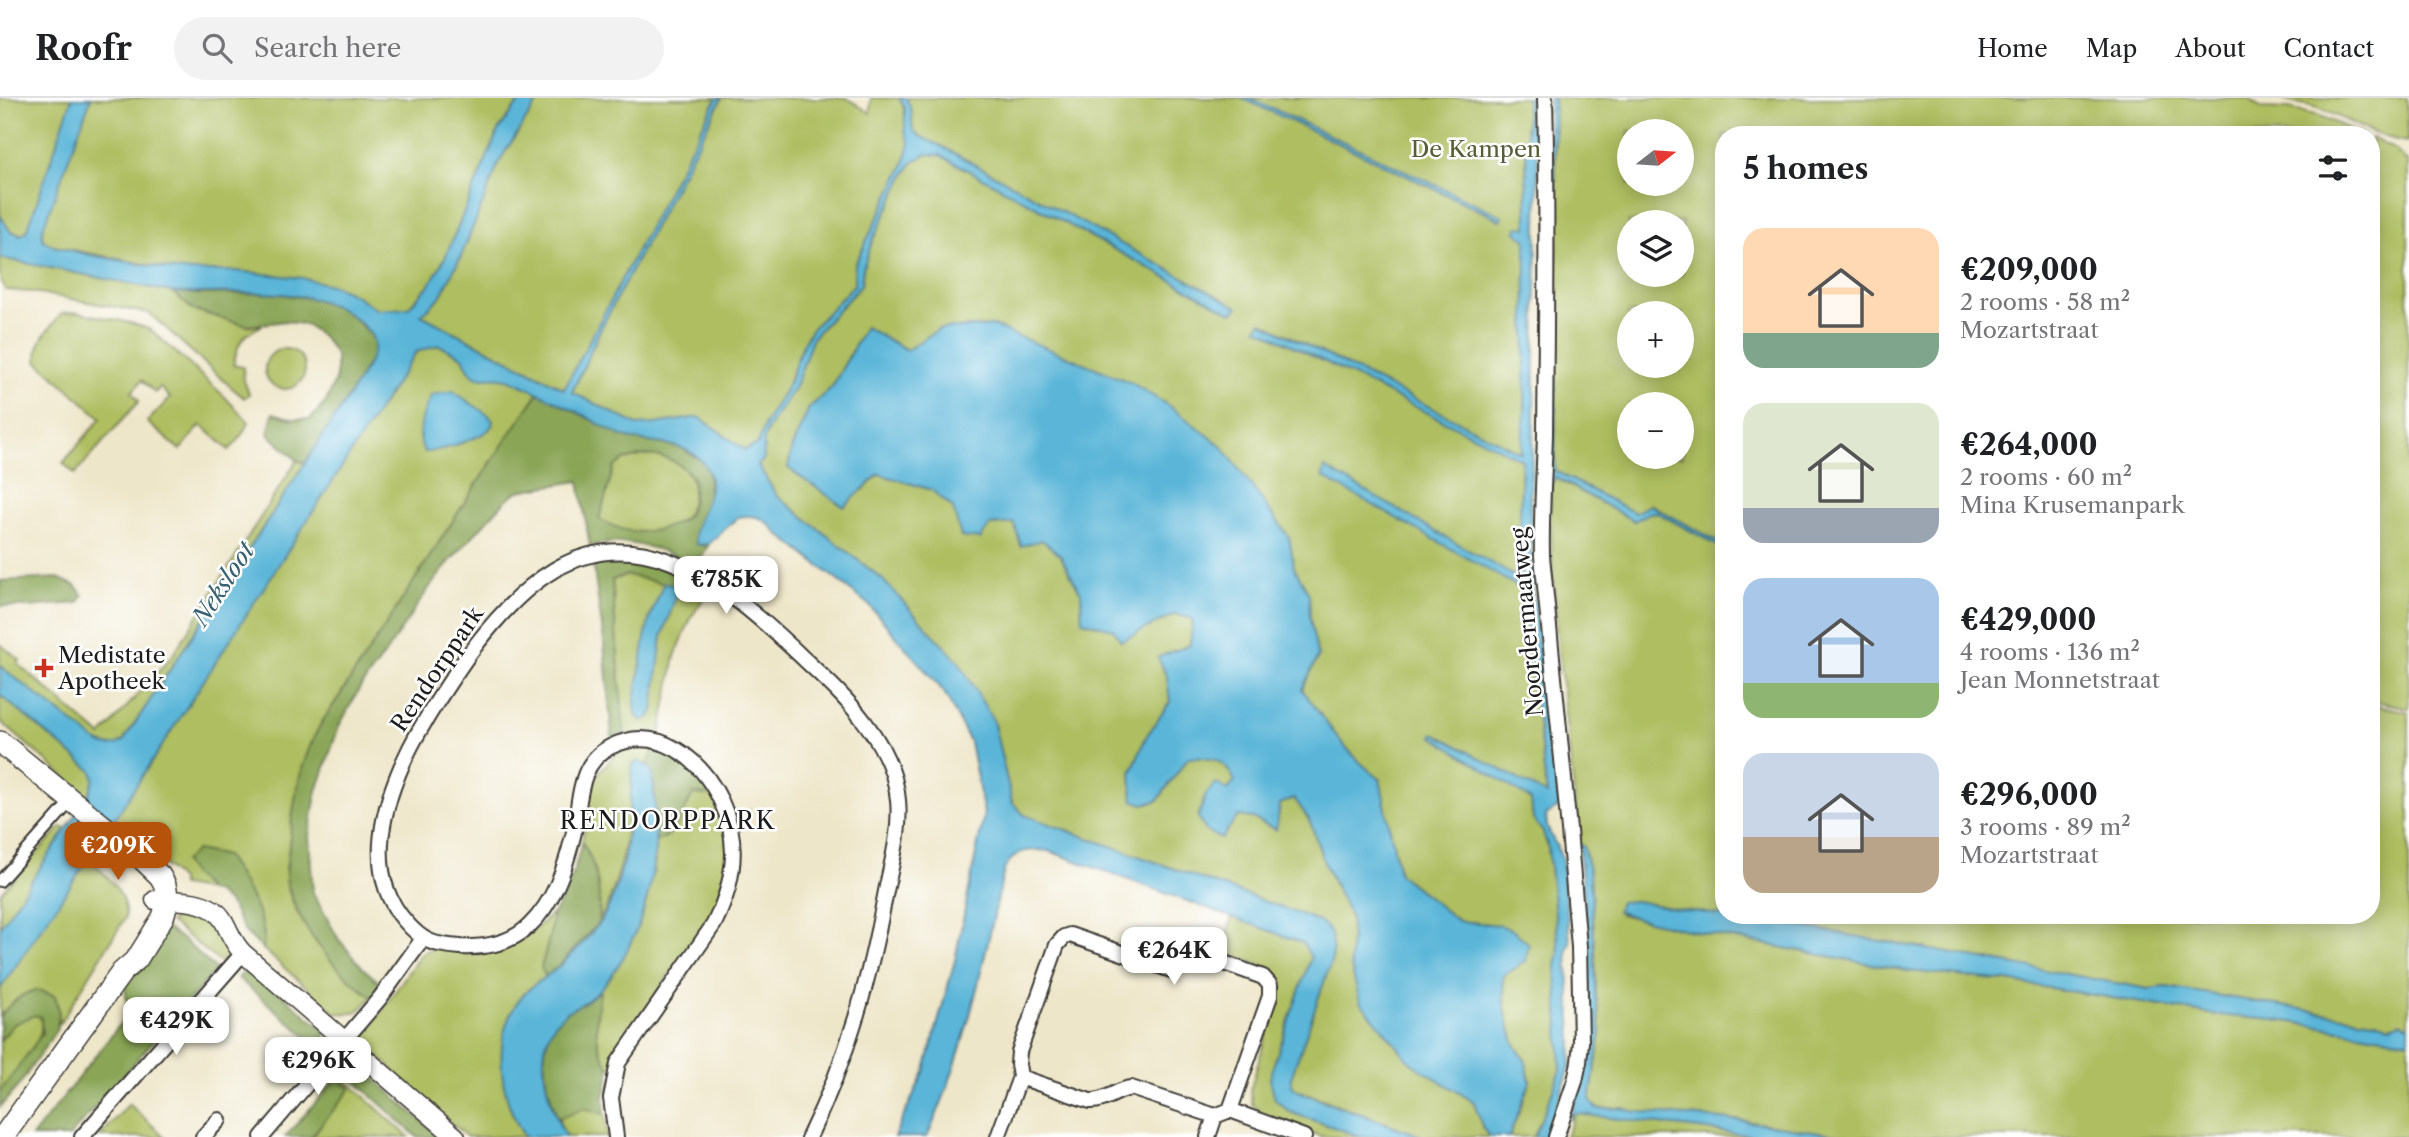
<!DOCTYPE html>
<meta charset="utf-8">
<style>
:root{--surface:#fff;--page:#f2f2f2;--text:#202124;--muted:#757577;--line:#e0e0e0;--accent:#b45309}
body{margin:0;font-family:"Libre Caslon Text",serif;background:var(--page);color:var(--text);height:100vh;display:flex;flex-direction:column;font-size:26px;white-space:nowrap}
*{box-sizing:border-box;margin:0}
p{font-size:23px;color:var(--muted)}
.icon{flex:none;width:38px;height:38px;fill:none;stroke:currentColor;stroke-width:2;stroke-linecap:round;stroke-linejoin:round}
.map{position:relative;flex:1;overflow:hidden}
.sheet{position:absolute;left:1715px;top:28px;width:665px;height:798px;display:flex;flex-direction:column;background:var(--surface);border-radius:28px;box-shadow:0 4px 18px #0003}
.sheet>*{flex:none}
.needle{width:46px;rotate:73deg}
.tools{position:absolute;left:1617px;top:21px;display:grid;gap:14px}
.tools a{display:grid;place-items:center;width:77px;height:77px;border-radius:50%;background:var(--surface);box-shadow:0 4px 18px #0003;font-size:35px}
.price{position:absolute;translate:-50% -60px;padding:0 16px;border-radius:14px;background:#fff;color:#222;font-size:23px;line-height:46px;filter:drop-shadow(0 2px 4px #0008)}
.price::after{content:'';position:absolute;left:50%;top:42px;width:21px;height:16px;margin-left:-10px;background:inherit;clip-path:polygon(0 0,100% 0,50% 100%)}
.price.on{background:var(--accent);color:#fff}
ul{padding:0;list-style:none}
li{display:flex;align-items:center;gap:21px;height:175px;padding:0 28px}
li span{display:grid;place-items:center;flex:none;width:196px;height:140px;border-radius:21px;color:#555}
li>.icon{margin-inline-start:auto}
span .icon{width:84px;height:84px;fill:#fffc;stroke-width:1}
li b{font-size:30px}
h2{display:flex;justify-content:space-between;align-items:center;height:84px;padding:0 28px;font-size:30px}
header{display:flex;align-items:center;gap:42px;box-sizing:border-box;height:98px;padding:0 35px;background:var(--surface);border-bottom:2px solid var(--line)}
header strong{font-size:33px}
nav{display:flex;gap:38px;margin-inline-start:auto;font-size:24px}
.search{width:490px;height:63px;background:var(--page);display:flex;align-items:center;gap:18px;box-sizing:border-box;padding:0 24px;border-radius:38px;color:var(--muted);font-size:26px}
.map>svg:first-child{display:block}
.green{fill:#aebe60;stroke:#656d3e;stroke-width:2;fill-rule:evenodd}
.forest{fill:#8aa556;stroke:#536039;stroke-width:2;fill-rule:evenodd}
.water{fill:#5ab5d8;stroke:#3b687a;stroke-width:2}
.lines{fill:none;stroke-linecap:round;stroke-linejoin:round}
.pedestrian-casing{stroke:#3c3a36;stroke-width:14}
.minor-casing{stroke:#3c3a36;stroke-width:18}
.tertiary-casing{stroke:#3c3a36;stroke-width:21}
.secondary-casing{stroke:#3c3a36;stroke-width:24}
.pedestrian{stroke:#fff;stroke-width:10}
.minor{stroke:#fff;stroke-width:14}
.tertiary{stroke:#fff;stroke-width:18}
.secondary{stroke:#fff;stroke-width:21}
.poi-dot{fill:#c8321e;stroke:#fff;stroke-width:2.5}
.labels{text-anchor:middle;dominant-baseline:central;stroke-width:5;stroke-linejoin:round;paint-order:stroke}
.park-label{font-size:23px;fill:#565d37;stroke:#fff}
.street-label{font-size:23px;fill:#1c1c1c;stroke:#fff}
.poi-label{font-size:23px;fill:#1c1c1c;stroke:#fff;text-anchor:start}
.water-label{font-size:24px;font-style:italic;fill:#386171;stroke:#fff}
.neighbourhood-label{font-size:24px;letter-spacing:2px;fill:#1c1c1c;stroke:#fff}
</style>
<header>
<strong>Roofr</strong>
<div class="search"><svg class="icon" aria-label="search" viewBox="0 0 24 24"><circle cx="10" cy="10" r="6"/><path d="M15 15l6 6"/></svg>Search here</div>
<nav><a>Home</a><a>Map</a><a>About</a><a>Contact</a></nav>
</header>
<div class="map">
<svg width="2409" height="1039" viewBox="0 0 2409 1039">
<rect width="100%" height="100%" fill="#fff"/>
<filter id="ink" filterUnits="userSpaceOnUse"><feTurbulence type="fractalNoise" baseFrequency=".0143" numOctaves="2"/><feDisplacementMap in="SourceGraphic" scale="14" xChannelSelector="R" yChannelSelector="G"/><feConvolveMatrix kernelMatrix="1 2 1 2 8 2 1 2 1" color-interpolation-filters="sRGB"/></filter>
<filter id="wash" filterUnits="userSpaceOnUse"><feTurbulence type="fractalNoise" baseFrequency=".00686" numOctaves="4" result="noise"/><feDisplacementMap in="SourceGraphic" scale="28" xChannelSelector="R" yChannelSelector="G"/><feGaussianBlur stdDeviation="1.57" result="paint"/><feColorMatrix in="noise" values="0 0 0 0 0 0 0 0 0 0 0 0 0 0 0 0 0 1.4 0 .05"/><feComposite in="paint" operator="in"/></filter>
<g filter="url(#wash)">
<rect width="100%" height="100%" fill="#eee6c9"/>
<path class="green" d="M0 0H522L498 33 445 160 430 186 407 211 378 212 353 196 302 180 278 179 258 175 180 173 53 148 43 142 10 133 0 117Z
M540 0H717L565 291 421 217 440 199 462 156 500 62Z
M722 0H847L870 15 871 0H899C908 14 904 31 910 46L903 69 855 166 854 187 810 233 791 277 789 285 765 326 758 346 745 352 699 319 655 326 637 327 572 295 600 232Z
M906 0H1242L1500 122 1501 118 1250 0H1526L1527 131 1516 134 1526 141 1525 318 1521 356 1262 224 1258 229 1522 361 1519 448 1522 483 1325 371 1323 378 1522 490 1547 698 1434 635 1432 638 1532 702 1533 721 1543 734 1548 749 1559 854 1556 866 1561 972 1534 1039H1509L1530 984 1526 964 1514 945 1504 909 1503 877 1526 863 1500 827 1458 823 1399 776 1380 681C1348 658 1324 622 1302 591L1318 559 1310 521 1309 497 1294 469 1289 439 1050 252 993 228 939 231 907 252 865 229 832 289 809 310 792 349 788 370 863 392 879 376 932 392 953 410 990 427 1014 425 1042 442 1060 457 1081 495 1082 523 1113 531 1121 542 1175 516 1193 521 1190 547 1158 559 1167 579 1170 604 1146 639 1131 675 1133 702 1157 703 1188 660C1212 659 1225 660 1236 684L1227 693 1206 696 1198 719 1222 740 1237 718 1253 720 1276 732 1280 706 1294 700 1310 723 1325 767 1351 820 1350 865 1411 965 1474 1004 1483 1031 1490 1039H1424L1295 991 1291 986V980L1333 858 1323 826 1311 820 1024 717 1012 705 993 622 882 481 777 398 758 367 764 361V342L768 330 795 289 813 239 861 187 863 170 873 141 905 76 913 64 926 56 940 57 1232 215 1237 209 939 47C895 30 921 28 906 0Z
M1554 0H2245L2250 1 2261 10 2289 11 2320 18 2363 37H1724V447L1651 407 1635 415 1555 373 1557 131ZM1629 33H1682V86H1629ZM1629 124H1682V177H1629ZM1629 215H1682V268H1629ZM1629 306H1682V359H1629Z
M2281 0H2407L2408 44C2372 40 2342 16 2307 7 2298 5 2288 6 2281 0Z
M2371 40 2394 51 2408 64 2409 610 2371 602Z
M0 160 172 194 194 212 248 228 263 227C240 238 239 243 233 267L243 269 244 282 249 296 244 300 231 289 149 215 32 194 6 192 0 183Z
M77 214 131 225 151 232 223 297 249 324 238 343 229 352 201 327 180 352 147 324 170 300 160 289 155 295 142 282 132 294 139 303 75 376 63 365 101 320 37 263C36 242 49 231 62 215Z
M439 247 463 259C475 291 485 274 507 281 518 284 528 290 539 294 463 402 396 515 322 624 300 662 293 705 289 748 288 758 285 770 286 780 291 823 338 875 372 899 359 914 356 917 335 915L263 851C270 822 241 782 226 758L196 752 193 777 209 793 181 788 180 782 126 729 113 720 416 254Z
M265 271a20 20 0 1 1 40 0a20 20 0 1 1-40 0Z
M644 357C669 357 698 369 692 399 691 406 690 414 685 419 674 432 645 437 629 434 618 432 608 426 599 421L614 368 624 362Z
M297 362 305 365 124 642C113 650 108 649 96 643L0 568V546L20 562 18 566 101 638 172 558Z
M1554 379 1634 423 1649 415 1656 414 1724 451V817H2371V606L2409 614V927L2401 924 2391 928 2379 924 2166 889 2149 891 1787 826 1676 811 1636 803 1620 816 1683 831 1909 873 2007 883 2217 917 2285 923 2409 943V1039H1853L1744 1023 1631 1013C1621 1007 1608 1013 1596 1010L1590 1003 1601 934 1596 899 1595 852 1590 776 1583 748 1580 747C1567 627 1549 506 1551 385H1552Z
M627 477 664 485 650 519 635 603 658 568 662 539 679 489 691 492 703 490 708 493 691 520 675 558 661 633 624 636 612 482Z
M0 597 92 673 94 681 88 699 0 623Z
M642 647 654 649 648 669 646 666C640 683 632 701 629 719 623 756 618 791 599 824 601 794 598 771 582 744L593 685 597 676 621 651Z
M693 696 714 698 727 737 729 770 715 809 620 950 610 971 602 958 597 939 595 920 600 891 623 860 654 772 656 743C679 738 682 714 693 696Z
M61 729 67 731 0 829V795Z
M88 759C104 776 128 795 125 820L59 927 58 907 55 898C31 885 15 901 0 918V891Z
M180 815 198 816 211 823 218 839 229 855 221 865 170 824Z
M553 815 550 837 541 869 546 879C538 885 526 892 521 900 494 943 497 997 525 1039H467L375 956 364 944 367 935 420 857C440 842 455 857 477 856 506 854 533 834 553 815Z
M1232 819 1303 845 1311 859 1272 971 1275 1001 1290 1014 1362 1039H1323L1263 1016 1252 1006 1250 993 1280 889C1275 866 1241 861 1222 854Z
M39 917C51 941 14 975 0 994 0 981 0 956 0 944 4 929 24 918 39 917Z
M340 977 409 1039H311L349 993 350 990 337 980Z
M129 1006 165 1039H99Z
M584 1010 605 1016 608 1039H566L558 1021Z
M1575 1016H1579L1763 1039H1566Z"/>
<path class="forest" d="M172 194 197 196 273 195 315 201 347 213 372 238 375 246 374 255 349 298 305 365 297 362 268 336 273 315 293 321H310L326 304 336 280V257L324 240 307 227 286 223 248 228 194 212Z
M539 294 624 339 679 349 702 363 708 371 709 399 695 435 703 448 709 446 697 468C665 451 626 439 590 448L579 383 518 393 506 402 451 462 429 490 378 566 361 588 339 628 316 696 309 738 313 795 339 842 364 871 381 886 372 899C332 871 297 828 286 780 291 726 294 672 322 624 396 515 463 402 539 294ZM644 357C663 357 681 364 693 380 694 391 694 409 687 418 682 424 673 426 667 429 642 438 622 434 599 421L614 369 624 362Z
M620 461C650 462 677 476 703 490L691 492 627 477 612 482 624 636 612 640 604 544 593 465Z
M58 480 76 488 83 498 78 505 27 509 0 508V483Z
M654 649 681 659 714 698 693 696C682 714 678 738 656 743L654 688 648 669Z
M582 744C598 771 601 794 599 824L561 866 546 879 541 870 550 837 553 815 558 809 572 780Z
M196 752 226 758C241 782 270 822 263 851L245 834 230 806 217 795 209 793 193 777 184 764Z
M166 830 185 843 216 872 69 1039H32L128 916 125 888Z
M247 871 252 872 324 932 326 945 321 951 238 880Z
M600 891C597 927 590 937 610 971L604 1000 605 1016 584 1010 558 1021C546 989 534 949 560 920 567 911 579 909 588 902 592 899 596 894 600 891Z
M38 892 55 898 59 916 57 931 20 986 0 1009V994L42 936 41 919 35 917 14 926 0 943V918C10 906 22 894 38 892Z
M353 962 432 1032 437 1039H417L343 972Z
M337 980 350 990 349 993 311 1039H285Z"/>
<path class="water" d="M72 0H91L42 133 43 142 53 148 91 157 180 173H236L302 180 335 188 353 196 378 212 408 210 430 186 445 160 498 33 522 0H540L500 62 462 156 440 199 421 217 564 291 717 0H722L600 232 572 294 637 327 655 326 699 319 745 352 758 346 765 326 789 285 800 253 810 233 854 187 855 166 903 69 910 46 905 33V9L899 0H906C922 28 895 30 939 47L1238 209 1232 215 940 57 926 56 913 64 905 76 873 141 863 170 861 187 813 239 795 289 768 330 764 342V361L758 367 777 398 882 481 959 564 993 622 1012 704 1024 717 1311 820 1323 826 1331 836 1333 858 1291 980C1291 990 1296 992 1305 996L1424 1039H1362L1290 1014 1275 1001 1270 982 1272 971 1311 859 1303 845 1049 753C1028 750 1014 752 1004 772 984 862 966 954 927 1039H894L925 972 955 862 984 716 970 644 944 594 869 507 776 434C765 419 755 416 738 419L709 446 697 447C686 424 725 394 704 366 686 341 650 348 625 339 612 334 599 326 587 319 561 306 536 293 510 282 488 273 475 293 463 259L439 247 416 254 94 753 0 891V829L88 699 94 681 92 673 0 597V568L96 643C108 649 113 650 124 642L349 298C356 285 376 258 374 245 373 236 365 229 359 224 313 182 229 199 172 194L0 160V117L10 133 21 137 27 133Z
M1242 0H1250L1502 118 1501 122Z
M1526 0H1537L1538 67 1534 323 1530 401 1532 475 1542 581 1556 676 1559 709 1546 717 1547 729 1562 760 1570 844 1567 853 1572 937 1571 966 1546 1039H1534L1561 972 1556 866 1559 854 1548 749 1543 734 1533 721 1531 702 1432 638 1434 635 1547 697 1522 491 1323 379 1325 370 1521 482 1519 448 1522 362 1257 230 1261 224 1521 355 1525 318 1526 141 1516 134 1517 129 1527 130Z
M1549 0H1554L1556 217 1555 373 1635 415 1650 407 1724 447V451L1656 414 1649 415 1634 423 1555 379 1552 385 1549 384Z
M993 228 1132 285 1172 310 1222 348 1289 439 1294 469 1309 496 1310 521 1318 559 1302 591C1324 622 1348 658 1380 681L1399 776 1458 823 1500 827 1514 833 1529 846 1526 863 1503 878 1504 909 1514 945 1526 964 1530 984 1509 1039H1490L1483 1031 1474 1004 1411 965 1360 904 1350 865 1351 820 1325 767 1310 723 1294 700 1280 706 1276 732 1253 720 1238 718 1221 740 1207 734 1198 719 1206 696 1216 685 1227 692 1235 684C1225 660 1212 659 1188 660L1157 703 1142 706 1133 702 1131 675 1146 639 1170 604 1167 579 1158 559 1190 547 1193 521 1175 516 1121 543 1113 531 1082 523 1081 495 1060 457 1042 442 1021 448 1014 425 990 427 980 441 961 439 953 410 932 392 879 376 844 409 788 370 792 349 809 310 832 289 865 229 907 252 939 231Z
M453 293 488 317C491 320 494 321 492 327 490 338 435 355 424 354 416 336 422 313 432 297Z
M664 485 679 489 662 539 653 613 649 620 641 623 636 617 635 603 645 540 650 519Z
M639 663 652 672C660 741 657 798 623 860 614 875 603 891 589 901 580 908 570 910 562 918 529 949 548 1006 566 1039H525C499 1001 490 936 522 898 532 886 548 878 560 868 574 855 589 839 600 824 628 781 629 722 632 673L633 666Z
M1579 747 1583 748 1590 776 1595 852 1596 899 1601 934 1590 1002 1596 1010C1608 1013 1621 1007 1631 1013L1744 1023 1853 1039H1763L1579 1016H1574L1569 1022 1583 979 1588 950 1586 825Z
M1636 803 1676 811 1787 826 2149 891 2166 889 2379 924 2391 928 2401 924 2409 927V943L2285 923 2217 917 2007 883 1909 873 1683 831 1636 820 1617 813 1620 804Z"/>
</g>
<g filter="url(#ink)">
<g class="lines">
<defs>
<path id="pedestrian" d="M0 783 71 703"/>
<path id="minor" d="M1545 0C1548 112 1546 224 1545 336 1544 377 1541 417 1542 458L1569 732 1579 849 1581 944 1579 964 1575 983 1556 1039
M1020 979 1090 1003C1105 1004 1116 992 1131 990L1215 1018 1230 1012
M82 1039 243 855
M203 1039 219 1022
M262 1039 380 900 422 842
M616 1039 611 1000 618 965 714 826C734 786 741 745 721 703 701 661 658 625 610 649 576 666 581 706 573 738 565 771 554 804 529 828 510 846 486 850 461 849 433 847 423 844 405 823 362 774 384 702 410 650 427 617 448 586 469 556 518 490 580 429 669 463 719 482 764 523 803 560 844 598 893 643 898 702 901 732 892 764 886 793 869 883 849 957 809 1039
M998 1039 1020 979 1018 966 1019 954 1057 847 1064 839 1070 837 1171 872 1201 860H1210L1263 879 1270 887V898L1230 1012 1304 1039
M1208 1039 1215 1018"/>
<path id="tertiary" d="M155 802C176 802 211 801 223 822 230 834 232 844 243 855L456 1039"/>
<path id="secondary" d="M0 644 135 754 160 778 165 787 168 802 163 819 137 861 122 874 3 1039"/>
</defs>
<use href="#pedestrian" class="pedestrian-casing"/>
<use href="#minor" class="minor-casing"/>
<use href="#tertiary" class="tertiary-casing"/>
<use href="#secondary" class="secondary-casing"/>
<use href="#pedestrian" class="pedestrian"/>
<use href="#minor" class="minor"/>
<use href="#tertiary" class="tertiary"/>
<use href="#secondary" class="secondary"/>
</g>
</g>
<path class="poi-dot" d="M40.5 559.5h7v7h7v7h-7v7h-7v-7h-7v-7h7z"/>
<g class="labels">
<g class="park-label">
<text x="1476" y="51">De Kampen</text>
</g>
<g class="street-label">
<text transform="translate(1527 524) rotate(-95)">Noordermaatweg</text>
<text transform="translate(437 571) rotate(-56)">Rendorppark</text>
</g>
<g class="poi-label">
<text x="58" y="557">Medistate<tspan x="58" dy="26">Apotheek</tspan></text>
</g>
<g class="water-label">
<text transform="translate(223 486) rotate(-57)">Neksloot</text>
</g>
<g class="neighbourhood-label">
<text x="668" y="722">RENDORPPARK</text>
</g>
</g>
</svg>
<div class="tools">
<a><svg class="needle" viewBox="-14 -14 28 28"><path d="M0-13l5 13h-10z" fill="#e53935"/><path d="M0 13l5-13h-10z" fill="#757577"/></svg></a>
<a><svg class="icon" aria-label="layers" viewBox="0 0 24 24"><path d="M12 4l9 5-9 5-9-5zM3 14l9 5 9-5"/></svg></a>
<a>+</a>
<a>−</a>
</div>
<b class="price" style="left:726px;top:518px">€785K</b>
<b class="price on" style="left:118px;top:784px">€209K</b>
<b class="price" style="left:1174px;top:889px">€264K</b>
<b class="price" style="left:176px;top:959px">€429K</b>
<b class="price" style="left:318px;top:999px">€296K</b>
<section class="sheet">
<h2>5 homes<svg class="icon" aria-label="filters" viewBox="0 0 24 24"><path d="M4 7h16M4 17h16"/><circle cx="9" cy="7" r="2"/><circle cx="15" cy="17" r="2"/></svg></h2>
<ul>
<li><span style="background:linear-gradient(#ffd9b3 75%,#7fa58c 0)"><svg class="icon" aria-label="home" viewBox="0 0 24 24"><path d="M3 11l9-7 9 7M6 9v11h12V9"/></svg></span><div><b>€209,000</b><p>2 rooms · 58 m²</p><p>Mozartstraat</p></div></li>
<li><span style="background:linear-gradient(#dfe7d0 75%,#9aa5b1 0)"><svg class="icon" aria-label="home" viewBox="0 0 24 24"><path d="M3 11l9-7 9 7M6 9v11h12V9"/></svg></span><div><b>€264,000</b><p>2 rooms · 60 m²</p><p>Mina Krusemanpark</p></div></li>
<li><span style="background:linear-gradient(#a9c7e8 75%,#8fb573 0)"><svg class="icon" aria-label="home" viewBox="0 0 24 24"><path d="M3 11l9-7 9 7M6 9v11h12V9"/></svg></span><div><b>€429,000</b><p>4 rooms · 136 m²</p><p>Jean Monnetstraat</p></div></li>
<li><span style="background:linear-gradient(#c9d6e8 60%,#b9a48a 0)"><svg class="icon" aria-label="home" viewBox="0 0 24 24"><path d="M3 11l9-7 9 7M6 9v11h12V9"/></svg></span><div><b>€296,000</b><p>3 rooms · 89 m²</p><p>Mozartstraat</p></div></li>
</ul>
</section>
</div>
